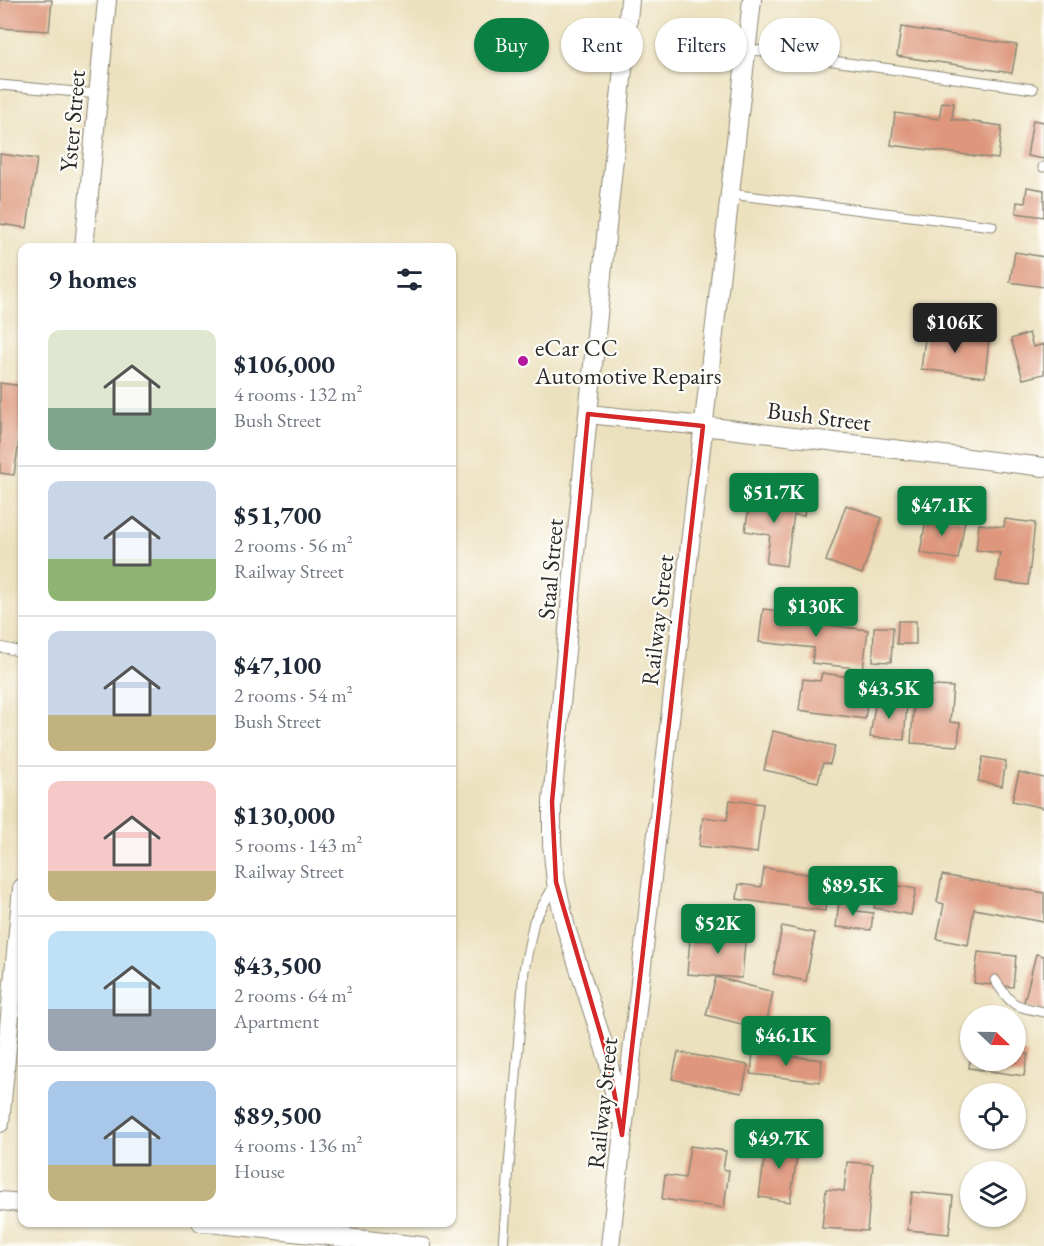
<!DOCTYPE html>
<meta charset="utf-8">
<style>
:root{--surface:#fff;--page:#f6f6f7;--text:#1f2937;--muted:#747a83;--line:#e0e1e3;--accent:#0b8043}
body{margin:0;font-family:"EB Garamond",serif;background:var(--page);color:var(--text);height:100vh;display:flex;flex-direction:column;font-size:22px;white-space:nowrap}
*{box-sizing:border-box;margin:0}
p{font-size:20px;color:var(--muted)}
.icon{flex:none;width:33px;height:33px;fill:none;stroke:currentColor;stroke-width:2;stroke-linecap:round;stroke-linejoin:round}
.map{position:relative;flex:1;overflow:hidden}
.side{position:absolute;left:18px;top:243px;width:438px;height:984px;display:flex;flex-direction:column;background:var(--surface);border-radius:12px;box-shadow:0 2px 4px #0004}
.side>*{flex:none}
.banner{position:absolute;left:474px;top:18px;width:480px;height:54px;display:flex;gap:12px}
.needle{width:39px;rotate:112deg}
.tools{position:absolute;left:960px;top:1005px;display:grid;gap:12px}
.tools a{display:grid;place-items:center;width:66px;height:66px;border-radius:50%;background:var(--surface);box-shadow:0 2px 4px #0004;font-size:30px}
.price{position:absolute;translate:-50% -51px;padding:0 14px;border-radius:6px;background:var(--accent);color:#fff;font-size:20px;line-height:39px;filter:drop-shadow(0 2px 3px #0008)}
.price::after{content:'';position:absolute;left:50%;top:36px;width:18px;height:14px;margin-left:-9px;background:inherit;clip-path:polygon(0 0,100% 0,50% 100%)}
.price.on{background:#222;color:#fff}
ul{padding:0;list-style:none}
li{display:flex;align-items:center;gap:18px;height:150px;padding:0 30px}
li+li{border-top:2px solid var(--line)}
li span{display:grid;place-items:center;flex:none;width:168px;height:120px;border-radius:12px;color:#555}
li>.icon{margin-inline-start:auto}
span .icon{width:72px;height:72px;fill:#fffc;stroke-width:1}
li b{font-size:26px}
h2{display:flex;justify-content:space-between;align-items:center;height:72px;padding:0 30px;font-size:26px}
.tag{padding:0 21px;border-radius:27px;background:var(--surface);box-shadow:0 2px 4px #0004;font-size:21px;line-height:54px}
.tag.on{background:var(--accent);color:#fff}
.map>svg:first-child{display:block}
.building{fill:#de967b}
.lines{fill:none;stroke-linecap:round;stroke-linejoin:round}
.service-casing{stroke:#8c8674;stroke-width:11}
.minor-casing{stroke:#8c8674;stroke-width:20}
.service{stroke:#fff;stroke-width:9}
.minor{stroke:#fff;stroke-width:18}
.marked{fill:none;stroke:#d62828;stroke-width:4.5;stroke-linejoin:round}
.poi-dot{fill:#b5179e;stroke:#fdfcf7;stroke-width:2}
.labels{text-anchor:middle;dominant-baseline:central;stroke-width:4.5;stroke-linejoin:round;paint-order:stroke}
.street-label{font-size:24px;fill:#2b2b2b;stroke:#fdfcf7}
.poi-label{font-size:24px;fill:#2b2b2b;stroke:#fdfcf7;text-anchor:start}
</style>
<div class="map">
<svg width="1044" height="1246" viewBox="0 0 1044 1246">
<rect width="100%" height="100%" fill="#fdfcf7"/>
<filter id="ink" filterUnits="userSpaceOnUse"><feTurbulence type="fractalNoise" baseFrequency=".0167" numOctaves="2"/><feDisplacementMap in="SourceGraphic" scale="12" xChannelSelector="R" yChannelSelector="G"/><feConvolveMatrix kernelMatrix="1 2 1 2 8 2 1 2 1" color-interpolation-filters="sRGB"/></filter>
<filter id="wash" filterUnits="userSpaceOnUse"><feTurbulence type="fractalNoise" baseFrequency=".008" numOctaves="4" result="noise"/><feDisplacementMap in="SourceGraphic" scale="24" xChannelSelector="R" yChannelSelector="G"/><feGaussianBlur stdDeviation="1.35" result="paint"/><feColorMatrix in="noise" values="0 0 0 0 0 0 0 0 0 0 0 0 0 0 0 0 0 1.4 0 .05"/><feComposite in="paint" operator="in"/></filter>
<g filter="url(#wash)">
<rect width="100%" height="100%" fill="#ece1be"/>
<g id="blocks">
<path class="building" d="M0 0H52L49 31 0 28Z
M901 27 1017 45 1012 73 897 56Z
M942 102 954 103 952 119 1002 126 998 159 891 145 895 113 939 119Z
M1033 120 1044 122V159L1027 156Z
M0 154 37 159 27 228 0 224Z
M1027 187 1044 190V217L1016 213 1017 202 1025 203Z
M1015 252 1044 257V287L1010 282Z
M926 331 989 339 985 377 921 369Z
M1029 333 1033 347 1044 344V374L1023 379 1011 339Z
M0 383 22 386V422L14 475 0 473Z
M751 494 806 503 804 516 794 515 786 566 766 563 770 535 745 531Z
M846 505 882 518 862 574 826 561Z
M927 514 965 521 958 559 920 553Z
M1005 519 1035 523 1028 585 996 581 1000 553 976 550 979 524 1004 527Z
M763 609 829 617 828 625 868 630 863 669 812 663 814 648 759 642Z
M898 621H916V644H897Z
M874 627H893L891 662 873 661Z
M822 673 850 677 848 687 869 690 865 719 799 710 803 679 820 681Z
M915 685 953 687 950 722 960 723 958 746 911 743Z
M876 699 907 703 904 740 870 737Z
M773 731 835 746 830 764 823 763 818 782 764 770Z
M983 757 1006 761 1002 786 978 781Z
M1019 772 1044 778V808L1012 801Z
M730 800 763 804 757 853 699 846 703 817 727 820Z
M764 868 829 877 825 911 737 899 739 884 761 887Z
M942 875 1044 893V922L974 909 968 945 937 939 944 904 937 902Z
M879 882 916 889 911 915 874 908Z
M839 901 857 903V911L873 913 871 930 836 927Z
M782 926 815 933 806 981 773 974Z
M715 929 746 931 742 978 687 974 690 940 714 941Z
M978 952 1016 956 1013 987 974 983Z
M1036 954 1044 956V1011L1023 1006Z
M716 977 773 992 765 1030 706 1015Z
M678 1052 748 1065 742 1093 672 1079Z
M753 1052 822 1060 820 1082 751 1074Z
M1016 1052 1028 1054 1024 1076 969 1068 970 1060H1016Z
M767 1139 799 1144 790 1202 759 1197Z
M690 1146 726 1151 723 1170H729L724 1208 662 1199 665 1175 685 1178Z
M847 1162 873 1164 867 1231 822 1228 826 1189 844 1191Z
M912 1192 953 1196 949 1234 908 1230Z"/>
</g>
</g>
<g filter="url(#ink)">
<use href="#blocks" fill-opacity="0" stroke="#8c8674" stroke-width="1.5"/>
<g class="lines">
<defs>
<path id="service" d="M747 49 1033 89
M0 85 98 94
M1043 167H1044
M730 194 992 226
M0 647 22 652
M995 980C1012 1006 1013 1006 1044 1012
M503 1246 524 970 534 921 555 884"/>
<path id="minor" d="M84 248 107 0
M588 414 703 426 1044 467
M618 1115 608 1059 566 928 556 882 552 844V802L588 414 630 0
M0 1123 22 888
M0 1201 22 1203
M201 1222 421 1246
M610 1246 752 0"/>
</defs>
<use href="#service" class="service-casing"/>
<use href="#minor" class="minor-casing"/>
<use href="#service" class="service"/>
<use href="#minor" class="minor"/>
</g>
</g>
<path class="marked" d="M588 414 703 426 622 1135 608 1059 556 882 552 802Z"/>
<circle class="poi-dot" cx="523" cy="361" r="6"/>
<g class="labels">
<g class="street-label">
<text transform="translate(72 121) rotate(-85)">Yster Street</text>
<text transform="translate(819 416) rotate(7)">Bush Street</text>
<text transform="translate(550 569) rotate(-85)">Staal Street</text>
<text transform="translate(657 620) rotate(-83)">Railway Street</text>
<text transform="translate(602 1103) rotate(-84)">Railway Street</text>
</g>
<g class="poi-label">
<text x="535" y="347">eCar CC<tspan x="535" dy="28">Automotive Repairs</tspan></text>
</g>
</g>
</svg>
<div class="tools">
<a><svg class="needle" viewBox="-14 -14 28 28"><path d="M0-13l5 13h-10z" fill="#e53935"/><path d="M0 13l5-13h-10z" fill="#747a83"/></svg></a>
<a><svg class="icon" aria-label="locate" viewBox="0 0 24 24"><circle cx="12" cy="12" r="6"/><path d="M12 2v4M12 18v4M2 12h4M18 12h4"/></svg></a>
<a><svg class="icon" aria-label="layers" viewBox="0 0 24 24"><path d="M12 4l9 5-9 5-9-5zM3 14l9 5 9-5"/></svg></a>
</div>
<b class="price on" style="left:955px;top:354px">$106K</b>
<b class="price" style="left:774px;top:524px">$51.7K</b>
<b class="price" style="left:942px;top:537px">$47.1K</b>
<b class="price" style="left:816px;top:638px">$130K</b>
<b class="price" style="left:889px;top:720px">$43.5K</b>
<b class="price" style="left:853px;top:917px">$89.5K</b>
<b class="price" style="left:718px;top:955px">$52K</b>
<b class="price" style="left:786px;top:1067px">$46.1K</b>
<b class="price" style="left:779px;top:1170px">$49.7K</b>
<div class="banner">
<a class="tag on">Buy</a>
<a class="tag">Rent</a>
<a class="tag">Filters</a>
<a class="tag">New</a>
</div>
<section class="side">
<h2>9 homes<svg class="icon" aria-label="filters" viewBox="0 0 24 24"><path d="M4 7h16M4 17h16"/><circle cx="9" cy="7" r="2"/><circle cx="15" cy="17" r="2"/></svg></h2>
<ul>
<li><span style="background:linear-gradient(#dfe7d0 65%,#7fa58c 0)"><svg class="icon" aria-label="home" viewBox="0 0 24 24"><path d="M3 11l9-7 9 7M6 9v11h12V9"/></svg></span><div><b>$106,000</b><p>4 rooms · 132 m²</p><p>Bush Street</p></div></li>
<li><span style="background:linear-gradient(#c9d6e8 65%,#8fb573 0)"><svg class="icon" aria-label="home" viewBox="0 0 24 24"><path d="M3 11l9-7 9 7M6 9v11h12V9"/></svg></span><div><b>$51,700</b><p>2 rooms · 56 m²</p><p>Railway Street</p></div></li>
<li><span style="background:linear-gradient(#c9d6e8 70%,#c2b280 0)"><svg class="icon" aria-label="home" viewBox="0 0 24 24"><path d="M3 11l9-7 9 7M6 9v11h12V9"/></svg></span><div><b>$47,100</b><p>2 rooms · 54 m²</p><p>Bush Street</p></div></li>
<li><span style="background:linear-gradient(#f6c9c9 75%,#c2b280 0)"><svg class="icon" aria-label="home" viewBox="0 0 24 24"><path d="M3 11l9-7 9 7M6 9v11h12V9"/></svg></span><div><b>$130,000</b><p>5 rooms · 143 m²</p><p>Railway Street</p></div></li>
<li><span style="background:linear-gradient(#bfe0f5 65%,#9aa5b1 0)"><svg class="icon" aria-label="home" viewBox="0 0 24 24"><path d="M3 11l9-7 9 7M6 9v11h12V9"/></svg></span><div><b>$43,500</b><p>2 rooms · 64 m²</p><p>Apartment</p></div></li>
<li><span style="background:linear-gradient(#a9c7e8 70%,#c2b280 0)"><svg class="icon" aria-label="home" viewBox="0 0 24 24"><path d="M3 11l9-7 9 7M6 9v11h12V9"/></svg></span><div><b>$89,500</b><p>4 rooms · 136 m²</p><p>House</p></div></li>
</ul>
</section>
</div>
